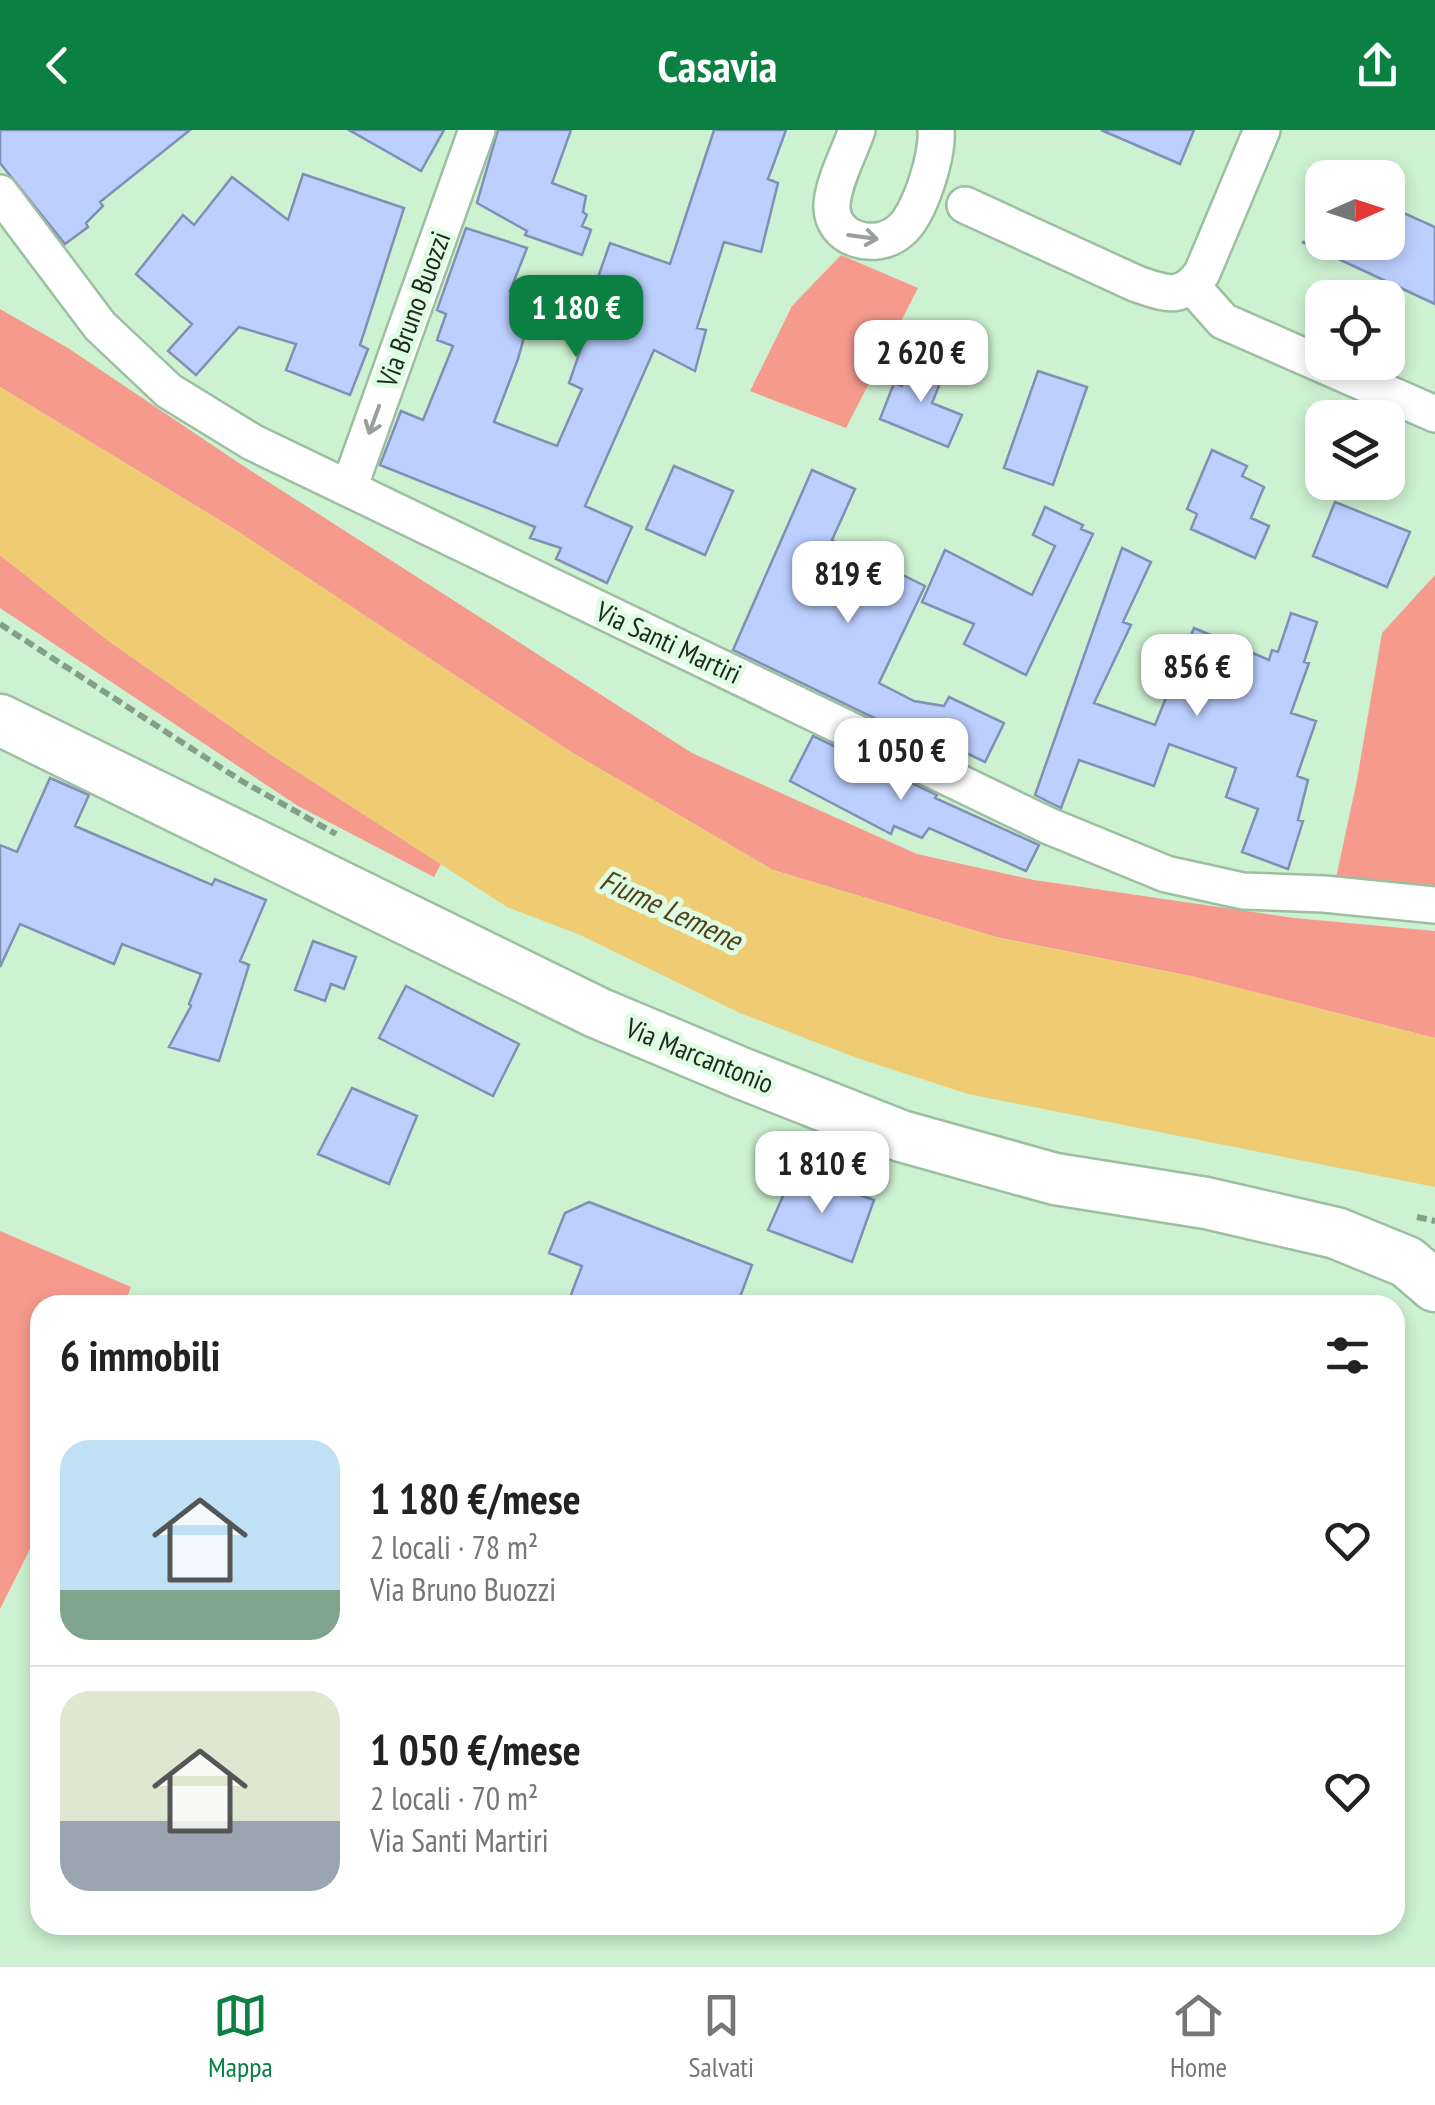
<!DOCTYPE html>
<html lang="it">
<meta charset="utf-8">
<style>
:root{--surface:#fff;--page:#f6f6f6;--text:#222;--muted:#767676;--line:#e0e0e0;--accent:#0b8043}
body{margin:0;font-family:"PT Sans Narrow",sans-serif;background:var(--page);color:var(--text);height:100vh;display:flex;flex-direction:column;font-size:38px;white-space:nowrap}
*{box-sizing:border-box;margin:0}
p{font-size:32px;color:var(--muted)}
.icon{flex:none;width:55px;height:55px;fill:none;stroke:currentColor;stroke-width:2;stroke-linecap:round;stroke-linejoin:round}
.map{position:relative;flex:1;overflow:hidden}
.drawer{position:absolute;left:30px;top:1165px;width:1375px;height:640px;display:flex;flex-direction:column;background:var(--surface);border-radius:30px;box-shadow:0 5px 15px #0003}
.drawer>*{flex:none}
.needle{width:65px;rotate:87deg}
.buttons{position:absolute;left:1305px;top:30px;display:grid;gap:20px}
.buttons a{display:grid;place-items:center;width:100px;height:100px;border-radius:20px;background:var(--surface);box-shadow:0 5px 15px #0003;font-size:50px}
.price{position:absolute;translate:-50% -85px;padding:0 22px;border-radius:20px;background:#fff;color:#222;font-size:32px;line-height:65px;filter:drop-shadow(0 2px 5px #0008)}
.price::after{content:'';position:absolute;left:50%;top:60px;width:30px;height:22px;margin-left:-15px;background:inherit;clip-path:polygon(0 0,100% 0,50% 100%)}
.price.active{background:var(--accent);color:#fff}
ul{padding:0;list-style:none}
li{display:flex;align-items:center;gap:30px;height:250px;padding:0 30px}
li+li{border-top:2px solid var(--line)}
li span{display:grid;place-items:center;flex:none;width:280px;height:200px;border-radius:30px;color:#555}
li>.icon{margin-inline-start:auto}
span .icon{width:120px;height:120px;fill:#fffc;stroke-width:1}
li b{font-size:42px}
h2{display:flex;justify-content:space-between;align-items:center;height:120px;padding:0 30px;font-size:42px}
header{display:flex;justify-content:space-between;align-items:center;height:130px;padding:0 30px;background:var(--accent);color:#fff;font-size:45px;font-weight:600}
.tabs{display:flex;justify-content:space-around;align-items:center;height:140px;border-top:2px solid var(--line);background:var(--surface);font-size:28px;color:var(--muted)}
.tabs a{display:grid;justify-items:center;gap:5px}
.tabs .active{color:var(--accent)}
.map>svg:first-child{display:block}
.green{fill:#f79a8e}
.water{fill:#efcc73}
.building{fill:#bccffe;stroke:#818fb5;stroke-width:2.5}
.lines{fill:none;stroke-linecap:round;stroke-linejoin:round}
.street-casing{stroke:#9bbfa0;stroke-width:40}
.secondary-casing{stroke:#9bbfa0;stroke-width:55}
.path{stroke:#849f87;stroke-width:6;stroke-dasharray:10 5;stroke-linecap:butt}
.street{stroke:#fff;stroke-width:35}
.secondary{stroke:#fff;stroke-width:50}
.oneway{stroke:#999f9a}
.labels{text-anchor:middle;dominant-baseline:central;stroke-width:10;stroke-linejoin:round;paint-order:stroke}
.street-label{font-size:28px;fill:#1c2a1e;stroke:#dffde3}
.water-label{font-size:30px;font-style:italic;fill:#51421c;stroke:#dffde3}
</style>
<header><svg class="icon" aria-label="back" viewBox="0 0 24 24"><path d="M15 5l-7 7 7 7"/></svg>Casavia<svg class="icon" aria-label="share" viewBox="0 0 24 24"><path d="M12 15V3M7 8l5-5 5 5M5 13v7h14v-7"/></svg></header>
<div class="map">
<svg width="1435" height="1835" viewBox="0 0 1435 1835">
<rect width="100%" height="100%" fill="#cdf2d1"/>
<path class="green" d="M841 125 918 158 846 298 750 261 792 176Z
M0 179 68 218 242 335 692 623 917 724 1034 750 1294 788 1435 801V908L1195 847 996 807 773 740 571 622 234 399 0 257Z
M0 425 106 509 270 624 441 734 434 747 298 676 0 478Z
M1435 445V756L1336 748 1357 650 1382 503Z
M0 1101 131 1157 124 1175H40V1399L0 1479Z"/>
<path class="water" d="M0 257 234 399 571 622 773 740 996 807 1195 847 1435 908V1057L968 964 857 928 740 883 578 804 507 777 270 624 106 509 0 425Z"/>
<path class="building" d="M0 0H190L100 72 103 76 86 93 88 97 65 114 0 33Z
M349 0H444L421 41Z
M498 0H571L552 53 586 66 583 82 587 85 582 96 591 100 582 125 525 105 527 101 477 73Z
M714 0H786L768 49 778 53 761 122 724 112 697 198 706 200 695 241 654 220 585 376 632 397 607 453 556 429 561 418 530 408 535 397 380 335 401 281 423 290 453 216 437 210 446 184 437 180 466 98 527 118 510 161 535 168 518 229 494 292 557 316 582 259 569 253 603 155 596 153 610 113 670 134Z
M1101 0H1194L1180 34Z
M303 44 404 78 360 215 368 219 350 265 286 240 296 214 239 197 196 245 168 221 192 194 136 144 183 85 194 95 232 47 288 90Z
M1388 76 1435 97V174L1302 112H1388Z
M914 228 945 241 932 273 962 285 948 317 880 289 894 253 902 256Z
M1038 241 1087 257 1053 355 1004 338Z
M1212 320 1247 336 1242 346 1264 357 1251 388 1269 396 1255 428 1191 399 1197 384 1187 379Z
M674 336 733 361 705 425 646 399Z
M812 340 855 359 832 410 925 456 879 553 914 571 944 576 949 567 1004 593 985 632 956 618 953 626 733 520Z
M1335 372 1410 402 1387 457 1313 426Z
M1045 377 1083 395 1081 399 1093 404 1026 545 964 514 974 494 922 472 945 420 1032 465 1055 416 1033 405Z
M1122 418 1151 432 1123 492 1131 495 1094 573 1155 595 1194 498 1269 530 1272 520 1278 522 1291 483 1317 492 1304 532 1309 533 1291 583 1316 591 1297 646 1308 650 1298 690 1303 691 1288 739 1242 722 1258 679 1226 667 1236 638 1169 614 1154 656 1079 630 1061 678 1035 665Z
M813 606 937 665 935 668 1039 715 1026 741 929 698 922 708 894 696 891 704 790 651Z
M50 648 89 665 75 696 212 755 215 749 266 770 240 831 249 835 219 931 169 917 191 876 189 874 201 844 122 814 114 834 20 794 0 837V715L17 722Z
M313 811 356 827 344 859 331 854 325 871 295 860Z
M406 856 519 914 493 966 379 908Z
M352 958 417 986 389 1054 318 1024Z
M794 1041 874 1070 852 1132 768 1100Z
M589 1072 752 1135 737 1175H567L582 1136 549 1123 565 1083Z"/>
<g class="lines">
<defs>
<path id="street" d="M857 0C849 23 834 50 832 74 830 110 876 122 900 101 920 85 938 25 936 0
M0 63 100 196 169 261 252 312 1049 696 1166 744 1243 761 1324 764 1435 775
M965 75 1137 154C1167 164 1181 171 1202 143L1262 0
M1192 156 1223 191 1435 284
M349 358 477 0"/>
<path id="secondary" d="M0 590 598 883 741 943 901 1006 1055 1049 1206 1073 1336 1103 1407 1132 1435 1156"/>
</defs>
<use href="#street" class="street-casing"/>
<use href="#secondary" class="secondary-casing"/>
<path class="path" d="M0 494 240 650 336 704
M1417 1087 1435 1091"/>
<use href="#street" class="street"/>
<use href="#secondary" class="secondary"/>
</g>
<defs><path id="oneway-shaft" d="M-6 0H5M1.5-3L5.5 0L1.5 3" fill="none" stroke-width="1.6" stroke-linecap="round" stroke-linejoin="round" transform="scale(2.5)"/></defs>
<g class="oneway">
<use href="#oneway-shaft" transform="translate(863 107) rotate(8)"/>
<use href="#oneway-shaft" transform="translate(374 290) rotate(110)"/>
</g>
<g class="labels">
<g class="street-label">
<text transform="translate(413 179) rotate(-70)">Via Bruno Buozzi</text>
<text transform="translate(669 512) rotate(25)">Via Santi Martiri</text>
<text transform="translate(700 925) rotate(22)">Via Marcantonio</text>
</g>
<g class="water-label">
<text transform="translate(671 779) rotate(25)">Fiume Lemene</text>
</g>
</g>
</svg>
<div class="buttons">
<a><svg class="needle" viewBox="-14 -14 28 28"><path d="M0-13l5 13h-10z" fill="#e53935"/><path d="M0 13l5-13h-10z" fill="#767676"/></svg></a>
<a><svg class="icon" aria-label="locate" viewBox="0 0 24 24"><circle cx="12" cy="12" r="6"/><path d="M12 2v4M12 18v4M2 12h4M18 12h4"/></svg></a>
<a><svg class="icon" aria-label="layers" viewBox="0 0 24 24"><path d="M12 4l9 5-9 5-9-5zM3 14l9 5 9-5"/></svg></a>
</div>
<b class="price active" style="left:576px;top:230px">1 180 €</b>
<b class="price" style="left:921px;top:275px">2 620 €</b>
<b class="price" style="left:848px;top:496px">819 €</b>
<b class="price" style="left:1197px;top:589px">856 €</b>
<b class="price" style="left:901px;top:673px">1 050 €</b>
<b class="price" style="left:822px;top:1086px">1 810 €</b>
<section class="drawer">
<h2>6 immobili<svg class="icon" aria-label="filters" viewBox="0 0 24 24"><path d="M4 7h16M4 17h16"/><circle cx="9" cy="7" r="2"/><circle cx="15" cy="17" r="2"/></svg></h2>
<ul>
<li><span style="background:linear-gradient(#bfe0f5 75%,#7fa58c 0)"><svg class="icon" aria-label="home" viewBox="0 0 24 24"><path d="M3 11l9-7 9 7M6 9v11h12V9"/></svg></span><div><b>1 180 €/mese</b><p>2 locali · 78 m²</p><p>Via Bruno Buozzi</p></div><svg class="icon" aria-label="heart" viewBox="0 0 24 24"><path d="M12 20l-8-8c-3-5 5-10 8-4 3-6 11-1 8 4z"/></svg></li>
<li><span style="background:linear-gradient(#dfe7d0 65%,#9aa5b1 0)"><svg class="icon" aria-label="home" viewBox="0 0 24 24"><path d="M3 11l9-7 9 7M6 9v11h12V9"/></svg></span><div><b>1 050 €/mese</b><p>2 locali · 70 m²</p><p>Via Santi Martiri</p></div><svg class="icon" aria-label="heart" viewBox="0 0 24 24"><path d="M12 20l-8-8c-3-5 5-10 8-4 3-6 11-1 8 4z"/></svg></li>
</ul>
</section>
</div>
<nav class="tabs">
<a class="active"><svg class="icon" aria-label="map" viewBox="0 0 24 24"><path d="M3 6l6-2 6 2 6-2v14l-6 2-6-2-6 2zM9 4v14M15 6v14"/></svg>Mappa</a>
<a><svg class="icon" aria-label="saved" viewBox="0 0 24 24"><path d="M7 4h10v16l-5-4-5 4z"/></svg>Salvati</a>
<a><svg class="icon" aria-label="home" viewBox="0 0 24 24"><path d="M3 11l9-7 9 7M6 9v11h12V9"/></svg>Home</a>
</nav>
